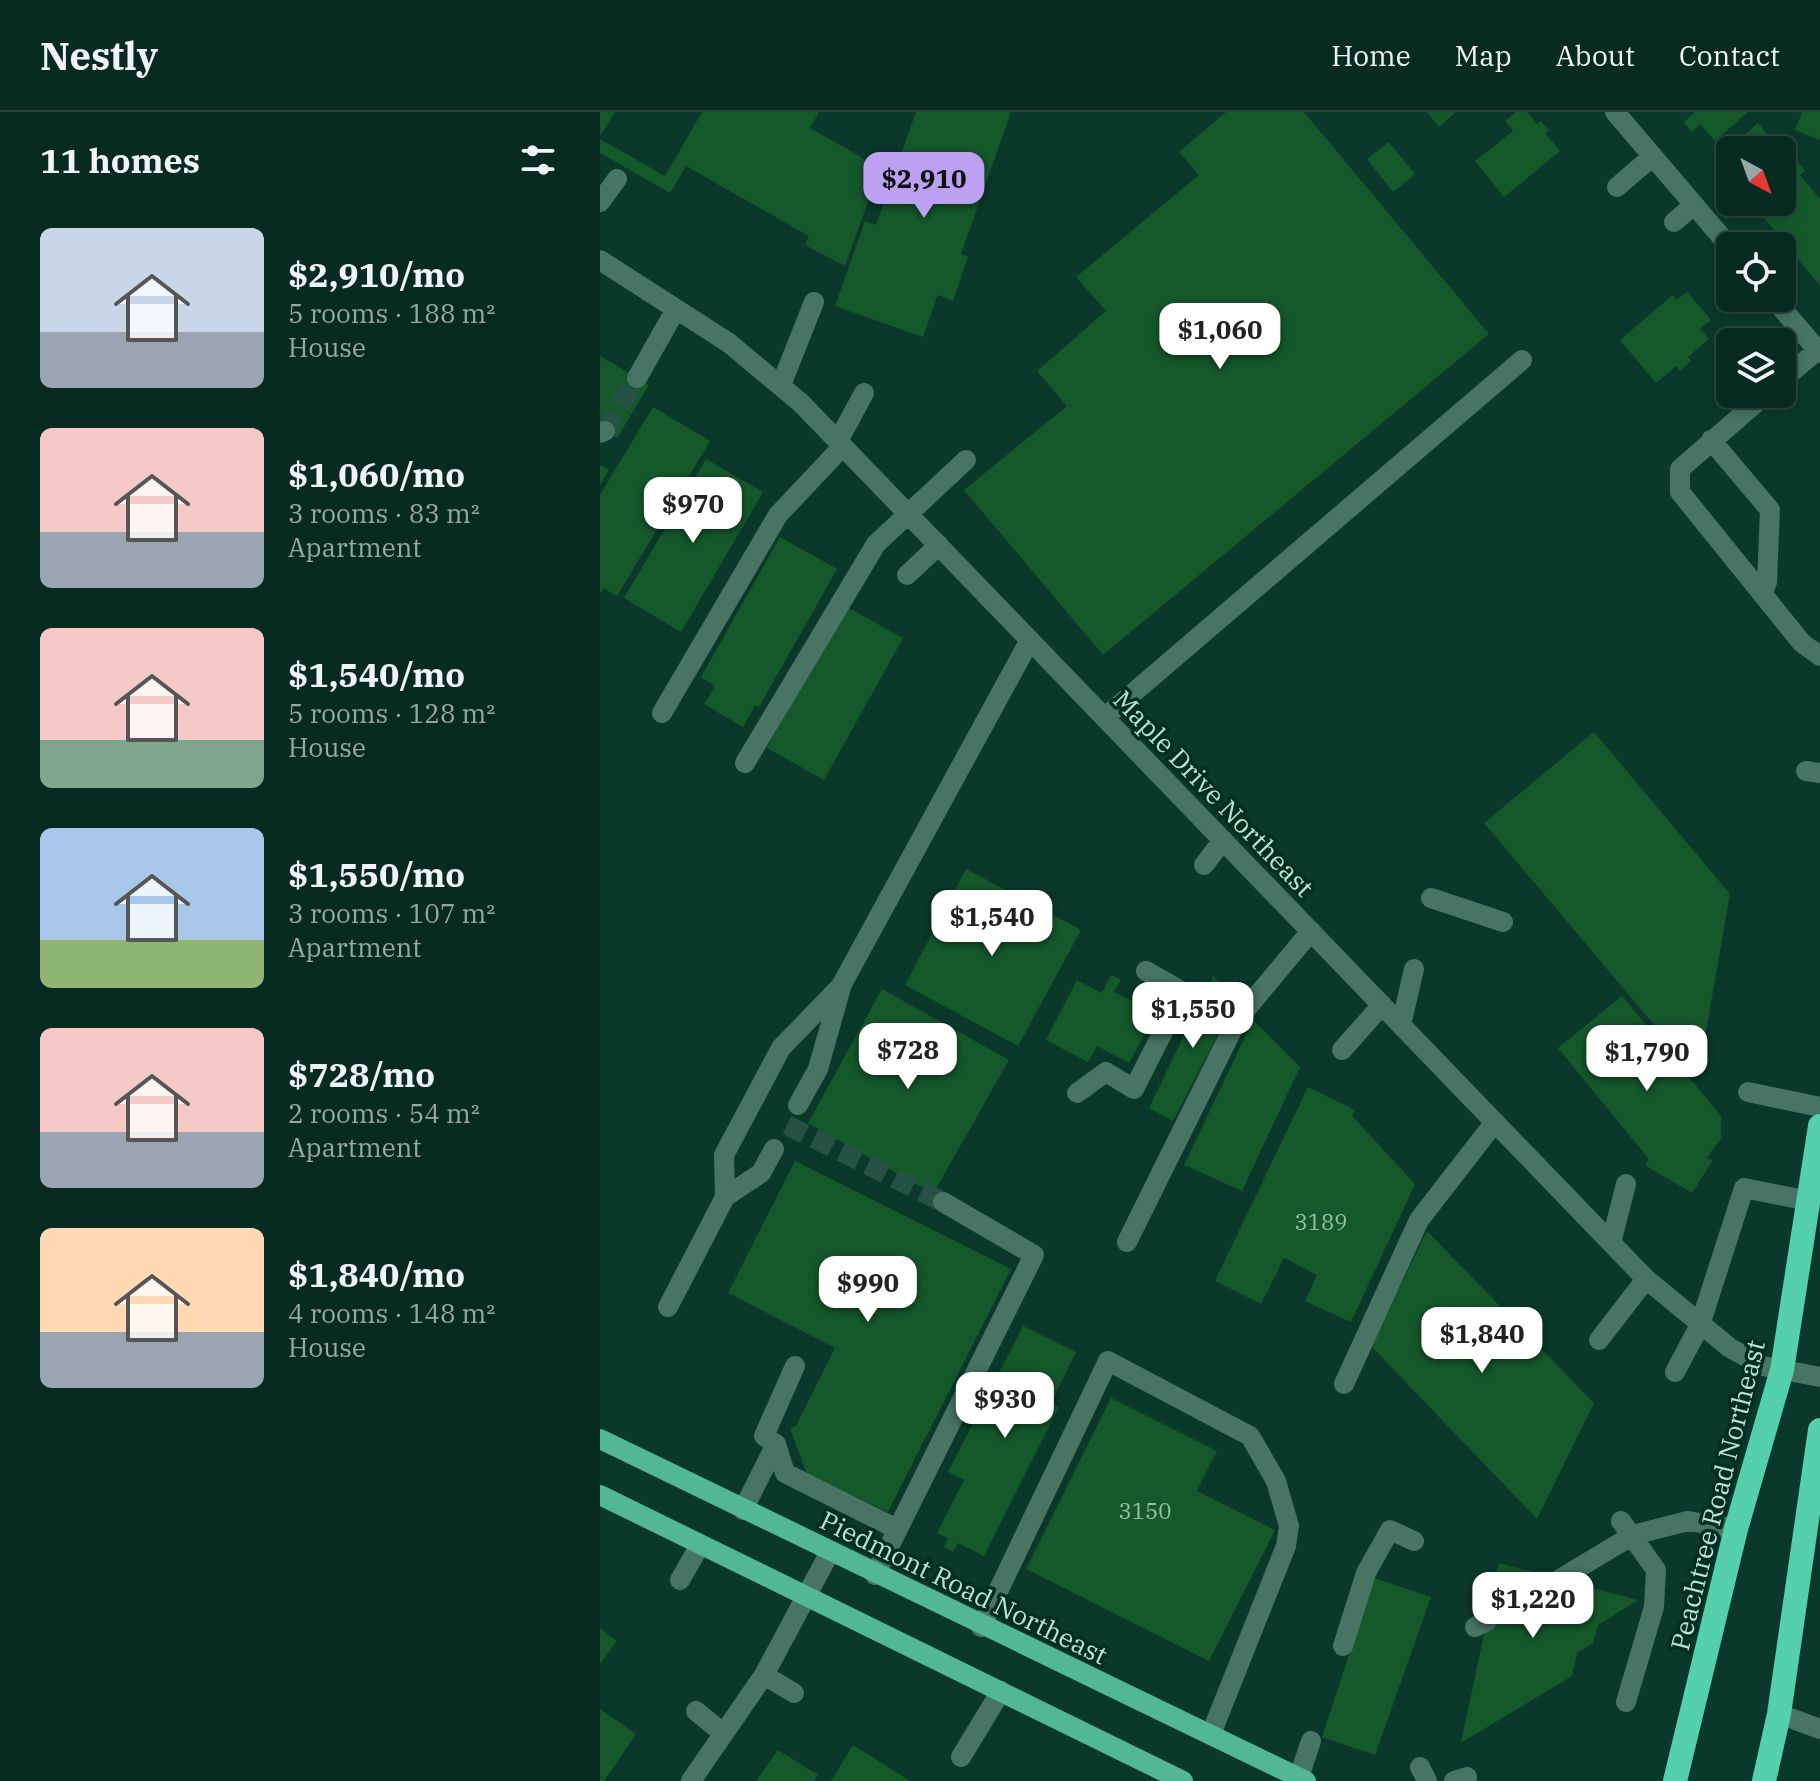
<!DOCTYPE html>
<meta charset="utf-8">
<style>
:root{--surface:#082b21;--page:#16372e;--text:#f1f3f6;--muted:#98a7a5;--line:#29473f;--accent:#bca0f2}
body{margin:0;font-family:"IBM Plex Serif",serif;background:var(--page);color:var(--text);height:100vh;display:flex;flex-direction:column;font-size:30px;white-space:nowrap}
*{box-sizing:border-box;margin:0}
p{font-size:26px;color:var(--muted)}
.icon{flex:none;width:44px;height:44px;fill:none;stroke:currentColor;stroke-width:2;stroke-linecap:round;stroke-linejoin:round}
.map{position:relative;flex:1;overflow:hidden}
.side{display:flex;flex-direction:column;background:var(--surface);width:600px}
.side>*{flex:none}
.needle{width:52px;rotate:139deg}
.fabs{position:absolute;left:1116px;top:24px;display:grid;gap:16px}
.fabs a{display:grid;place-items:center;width:80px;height:80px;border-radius:12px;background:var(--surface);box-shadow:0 4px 12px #0003,0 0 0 2px var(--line);font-size:40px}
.price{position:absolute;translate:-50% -68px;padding:0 18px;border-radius:16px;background:#fff;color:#222;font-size:26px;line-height:52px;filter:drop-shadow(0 2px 4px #0008)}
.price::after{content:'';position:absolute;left:50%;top:48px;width:24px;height:18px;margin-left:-12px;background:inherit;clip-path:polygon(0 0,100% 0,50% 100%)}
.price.selected{background:var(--accent);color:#111}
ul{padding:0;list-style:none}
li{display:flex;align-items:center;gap:24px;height:200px;padding:0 40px}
li span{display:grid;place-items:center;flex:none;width:224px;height:160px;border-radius:12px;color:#555}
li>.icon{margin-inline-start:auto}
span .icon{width:96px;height:96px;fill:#fffc;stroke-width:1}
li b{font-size:34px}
h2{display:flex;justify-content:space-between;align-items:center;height:96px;padding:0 40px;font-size:34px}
header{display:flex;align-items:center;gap:48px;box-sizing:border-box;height:112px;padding:0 40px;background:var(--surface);border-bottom:2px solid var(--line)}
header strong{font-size:38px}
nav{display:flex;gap:44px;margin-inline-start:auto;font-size:28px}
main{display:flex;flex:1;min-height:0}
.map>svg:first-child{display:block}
.building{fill:#15592b}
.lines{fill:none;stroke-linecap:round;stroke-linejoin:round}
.minor-tunnel{stroke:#255245;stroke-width:20;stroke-dasharray:20 10;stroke-linecap:butt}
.minor{stroke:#477464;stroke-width:20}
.major{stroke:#52b797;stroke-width:20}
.highway{stroke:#54d1ab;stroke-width:24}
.labels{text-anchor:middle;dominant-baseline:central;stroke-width:7;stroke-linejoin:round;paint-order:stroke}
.number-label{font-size:22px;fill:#92c0a9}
.street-label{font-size:26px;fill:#bbe2d3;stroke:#002f22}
</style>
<header>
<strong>Nestly</strong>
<nav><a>Home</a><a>Map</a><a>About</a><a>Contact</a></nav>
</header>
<main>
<section class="side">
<h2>11 homes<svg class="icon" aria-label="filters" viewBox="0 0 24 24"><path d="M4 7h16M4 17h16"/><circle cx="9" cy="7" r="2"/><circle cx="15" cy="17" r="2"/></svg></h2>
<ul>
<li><span style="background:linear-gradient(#c9d6e8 65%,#9aa5b1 0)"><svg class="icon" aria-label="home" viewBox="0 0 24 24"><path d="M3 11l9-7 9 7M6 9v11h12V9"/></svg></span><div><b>$2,910/mo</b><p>5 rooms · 188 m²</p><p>House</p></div></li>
<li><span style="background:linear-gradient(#f6c9c9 65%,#9aa5b1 0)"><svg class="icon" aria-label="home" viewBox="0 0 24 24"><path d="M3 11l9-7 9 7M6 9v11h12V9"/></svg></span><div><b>$1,060/mo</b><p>3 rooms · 83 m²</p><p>Apartment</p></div></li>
<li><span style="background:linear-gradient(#f6c9c9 70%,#7fa58c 0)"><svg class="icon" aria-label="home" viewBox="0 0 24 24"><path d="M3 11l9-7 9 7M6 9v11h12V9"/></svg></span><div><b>$1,540/mo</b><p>5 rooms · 128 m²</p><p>House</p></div></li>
<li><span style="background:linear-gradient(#a9c7e8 70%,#8fb573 0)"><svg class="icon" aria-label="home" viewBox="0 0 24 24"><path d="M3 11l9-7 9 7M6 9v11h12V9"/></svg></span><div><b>$1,550/mo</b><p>3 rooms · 107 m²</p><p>Apartment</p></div></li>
<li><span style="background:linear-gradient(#f6c9c9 65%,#9aa5b1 0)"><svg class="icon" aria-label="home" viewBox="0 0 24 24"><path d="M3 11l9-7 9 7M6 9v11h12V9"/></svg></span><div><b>$728/mo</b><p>2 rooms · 54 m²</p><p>Apartment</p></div></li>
<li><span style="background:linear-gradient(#ffd9b3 65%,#9aa5b1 0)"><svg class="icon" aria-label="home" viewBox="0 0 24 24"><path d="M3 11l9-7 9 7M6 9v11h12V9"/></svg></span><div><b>$1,840/mo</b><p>4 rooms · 148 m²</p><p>House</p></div></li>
</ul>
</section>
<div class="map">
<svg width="1220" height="1669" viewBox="0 0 1220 1669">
<rect width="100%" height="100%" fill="#0a392c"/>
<path class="building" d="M0 0H15L0 24Z
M102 0H219L210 16 280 56 245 154 205 133 209 124 86 54 70 81 0 41V27L65 64Z
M316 0H411L361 142 368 145 353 189 338 183 323 225 235 194 265 109 276 113Z
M626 0H704L889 222 503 543 364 378 467 294 437 259 506 199 476 165 599 63 579 40Z
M827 0H856L839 15Z
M916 0H927L937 12 941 9 949 19 945 21 960 39 904 85 875 49 913 19 905 9Z
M1095 0H1148L1115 29 1100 12 1092 20 1084 10Z
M1202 0H1220V28L1195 18Z
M1158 11 1180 38H1137L1133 33Z
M789 30 815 62 793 80 767 47Z
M1182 40 1187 46 1192 42 1205 59 1200 63 1220 87V174L1163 105 1166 102 1155 90H1182Z
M1087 180 1111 208 1100 217 1109 227 1088 245 1091 249 1080 259 1076 254 1056 271 1020 228 1073 183 1076 188Z
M0 244 49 273 17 326 0 316Z
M53 295 110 329 17 484 3 476 0 482V383Z
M106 347 163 380 81 520 24 486Z
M0 353 9 358 0 373Z
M180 425 237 457 159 595 155 593 143 615 104 592 115 574 101 565Z
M245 494 303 526 224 668 167 636Z
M994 620 1130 782 1098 965 884 711Z
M366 757 406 778 403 784 439 803 442 797 481 818 418 934 305 873Z
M511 863 521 868 514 880 540 893 537 899 553 907 529 951 497 934 488 950 446 928 477 868 502 881Z
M613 864 636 888 573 1009 549 996Z
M282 877 409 948 333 1082 208 1011Z
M1022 884 1121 1004V1026L1107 1046 1113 1048 1092 1081 1046 1054 1048 1046 958 936Z
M653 908 700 955 642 1079 584 1053Z
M708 975 755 998 752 1004 815 1072 751 1210 705 1189 717 1163 684 1146 661 1192 615 1169Z
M195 1049 411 1157 288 1400 207 1362 190 1317 196 1314 235 1236 128 1181Z
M827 1119 994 1291 937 1407 771 1234Z
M423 1214 476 1240 451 1291 459 1295 384 1444 358 1431 353 1440 344 1435 348 1426 337 1421 364 1368 348 1360Z
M511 1286 617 1339 597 1379 675 1418 609 1549 426 1457Z
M899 1451 1038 1488 998 1513 993 1531 977 1541 972 1564 861 1631Z
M774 1466 831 1485 775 1643 722 1625Z
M0 1516 17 1529 0 1552Z
M0 1597 36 1622 4 1669H0Z
M253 1633 310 1669H231Z
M178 1638 218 1663 214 1669H156Z"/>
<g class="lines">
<path class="minor-tunnel" d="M5 319 37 266
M187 1013 343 1090
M887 1509 960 1467"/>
<path class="minor" d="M1015 0 1130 135
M1017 75 1053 44
M0 90 17 67
M1074 110 1094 93
M0 148 129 231 201 291 1046 1167 1130 1236 1163 1254 1220 1265
M1173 186 1220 241
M37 266 76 197
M1182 268 1218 238
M181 273 214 190
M1166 282 1080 357V380L1202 531 1220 544
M0 321 5 319
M1111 328 1170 398 1167 470 1162 482
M238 329 264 281
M307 463 339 433
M62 601 178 403 243 334
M505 605 922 248
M145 651 276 432 366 348
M1206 659 1220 661
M604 753 623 728
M831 786 903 810
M801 913 814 857
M742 938 782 893
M1148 980 1220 995
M477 981 506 960 534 977 583 880 546 859
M198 993 218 957 242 872 430 528
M125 1085 124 1043 181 936 240 875
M527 1130 637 908 711 819
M1011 1131 1026 1072
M68 1195 125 1085 161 1061 174 1037
M999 1228 1046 1167
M1075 1260 1100 1213 1144 1076 1209 1089
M744 1272 819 1108 895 1010
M176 1332 185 1361 297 1417
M143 1398 176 1332 164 1324 195 1254
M1021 1409 1056 1458 1054 1495 1026 1590
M275 1463 434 1143 343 1090
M960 1467 1033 1423 1088 1409 1136 1417
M80 1468 100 1433
M381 1515 508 1249 650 1324 676 1369 689 1414 686 1434 611 1622
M875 1515 887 1509
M743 1534 766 1461 790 1418 814 1429
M164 1563 194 1581
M96 1599 124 1622
M1179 1602 1220 1617
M361 1645 401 1579
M820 1655 827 1669
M699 1665 711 1629
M91 1669 164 1563 230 1440
M854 1669 867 1665"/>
<path class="major" d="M0 1327 706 1669
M0 1383 583 1669"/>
<path class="highway" d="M1075 1669 1136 1417 1182 1258 1220 1014
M1164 1669 1179 1602 1220 1318"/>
</g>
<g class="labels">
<g class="number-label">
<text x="721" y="1109">3189</text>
<text x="545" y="1398">3150</text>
</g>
<g class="street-label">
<text transform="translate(614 681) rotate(46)">Maple Drive Northeast</text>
<text transform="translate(1117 1383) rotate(-76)">Peachtree Road Northeast</text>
<text transform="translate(364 1475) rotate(26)">Piedmont Road Northeast</text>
</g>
</g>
</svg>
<div class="fabs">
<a><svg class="needle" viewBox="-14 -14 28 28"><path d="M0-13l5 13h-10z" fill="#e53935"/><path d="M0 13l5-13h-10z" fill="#98a7a5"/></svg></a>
<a><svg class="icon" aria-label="locate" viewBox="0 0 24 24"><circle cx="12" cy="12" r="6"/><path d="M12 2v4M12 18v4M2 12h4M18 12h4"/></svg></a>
<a><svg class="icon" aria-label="layers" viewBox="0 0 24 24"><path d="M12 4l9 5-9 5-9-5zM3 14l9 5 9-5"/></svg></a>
</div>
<b class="price selected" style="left:324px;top:108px">$2,910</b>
<b class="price" style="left:620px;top:259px">$1,060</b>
<b class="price" style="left:93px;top:433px">$970</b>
<b class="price" style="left:392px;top:846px">$1,540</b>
<b class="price" style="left:593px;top:938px">$1,550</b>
<b class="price" style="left:308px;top:979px">$728</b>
<b class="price" style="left:1047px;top:981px">$1,790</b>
<b class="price" style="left:268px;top:1212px">$990</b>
<b class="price" style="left:882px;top:1263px">$1,840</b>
<b class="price" style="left:405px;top:1328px">$930</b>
<b class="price" style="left:933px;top:1528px">$1,220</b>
</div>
</main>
